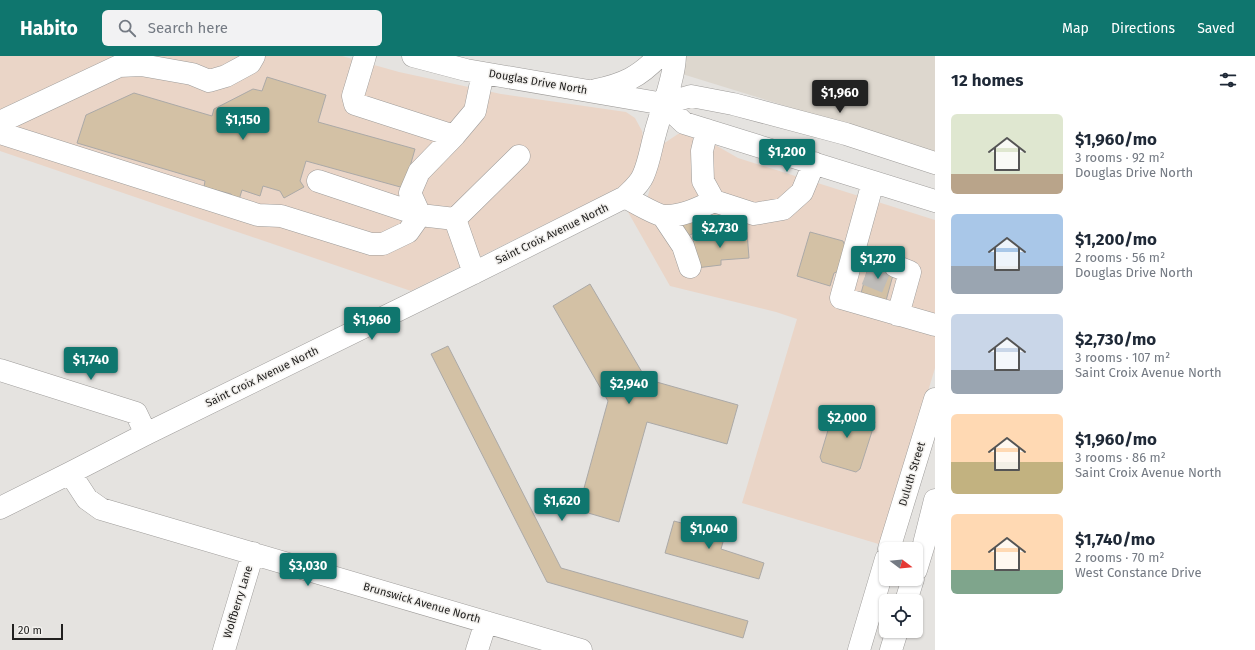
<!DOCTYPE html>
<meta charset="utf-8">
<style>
:root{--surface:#fff;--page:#f2f2f3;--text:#1f2937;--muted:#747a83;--accent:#0f766e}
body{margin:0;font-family:"Fira Sans",sans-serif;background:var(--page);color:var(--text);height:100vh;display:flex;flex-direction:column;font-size:15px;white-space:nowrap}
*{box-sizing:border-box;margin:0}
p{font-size:13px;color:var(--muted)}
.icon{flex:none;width:22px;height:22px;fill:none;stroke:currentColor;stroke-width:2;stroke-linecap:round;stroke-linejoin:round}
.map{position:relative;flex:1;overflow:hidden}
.side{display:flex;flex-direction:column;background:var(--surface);width:320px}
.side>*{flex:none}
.needle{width:26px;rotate:106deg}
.fabs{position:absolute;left:879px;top:486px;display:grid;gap:8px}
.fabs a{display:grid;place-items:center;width:44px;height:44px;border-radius:6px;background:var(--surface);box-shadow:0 1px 3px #0004;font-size:20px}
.scale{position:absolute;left:12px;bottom:10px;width:51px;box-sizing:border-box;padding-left:4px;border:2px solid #21201f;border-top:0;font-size:11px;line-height:14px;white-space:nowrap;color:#21201f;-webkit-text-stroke:3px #f2f0ed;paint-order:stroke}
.price{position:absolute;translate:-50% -34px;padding:0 9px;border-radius:4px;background:var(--accent);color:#fff;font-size:13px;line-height:26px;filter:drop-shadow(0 1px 2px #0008)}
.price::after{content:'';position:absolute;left:50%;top:24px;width:12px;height:9px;margin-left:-6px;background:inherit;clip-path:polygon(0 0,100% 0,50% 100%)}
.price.on{background:#222;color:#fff}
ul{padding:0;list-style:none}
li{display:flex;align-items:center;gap:12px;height:100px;padding:0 16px}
li span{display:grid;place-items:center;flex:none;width:112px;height:80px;border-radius:6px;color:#555}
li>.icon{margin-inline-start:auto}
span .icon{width:48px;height:48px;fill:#fffc;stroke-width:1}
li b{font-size:17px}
h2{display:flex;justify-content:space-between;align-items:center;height:48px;padding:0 16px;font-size:17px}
header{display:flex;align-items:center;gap:24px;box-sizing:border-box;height:56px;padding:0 20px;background:var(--accent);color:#fff}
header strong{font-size:19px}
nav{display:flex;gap:22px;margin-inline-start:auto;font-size:14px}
.search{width:280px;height:36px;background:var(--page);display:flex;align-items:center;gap:10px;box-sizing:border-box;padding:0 14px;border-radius:6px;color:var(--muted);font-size:15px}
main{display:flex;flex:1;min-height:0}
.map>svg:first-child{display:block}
.commercial{fill:#ead5c7}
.built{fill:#ddd7ce}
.building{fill:#d3c1a5;stroke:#aba9a7}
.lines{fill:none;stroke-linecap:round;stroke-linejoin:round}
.minor-tunnel{stroke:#bebcb9;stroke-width:22;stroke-dasharray:22 11;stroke-linecap:butt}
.minor-casing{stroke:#9e9c9a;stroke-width:23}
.minor{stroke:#fff;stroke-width:22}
.labels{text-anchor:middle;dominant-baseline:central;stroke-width:3;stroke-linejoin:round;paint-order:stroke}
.street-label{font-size:11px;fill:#21201f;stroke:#f2f0ed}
</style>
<header>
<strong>Habito</strong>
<div class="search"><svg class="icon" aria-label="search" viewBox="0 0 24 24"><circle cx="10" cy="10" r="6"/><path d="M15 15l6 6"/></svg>Search here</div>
<nav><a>Map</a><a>Directions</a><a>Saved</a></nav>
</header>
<main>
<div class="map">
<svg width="935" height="594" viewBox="0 0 935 594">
<rect width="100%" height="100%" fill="#e5e3e0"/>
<path class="commercial" d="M0 0H342L399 16 501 38 626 56 635 62 642 75 643 82 635 114 622 130 411 235 0 95Z
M691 75 738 102 935 164V312L882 489 742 447 797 263 776 256 670 230 628 156 641 150 647 143 663 88 678 78Z"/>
<path class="built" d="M641 0H935V96L640 5Z"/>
<path class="building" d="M267 21 326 39 318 66 415 93 404 132 306 105 300 125 304 131 284 142 280 135 263 130 260 140 242 134 238 147 231 138 204 131 205 125 77 87 86 59 134 37 212 60 214 53 253 33 262 35Z
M692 158 700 174 684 182 676 166Z
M747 176 749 202 721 204V209L696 212 693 181Z
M810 176 843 185 845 190 837 216 834 217 830 230 797 220Z
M872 197 885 200 896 208 884 252 860 241Z
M590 228 646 323 738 349 727 388 647 366 619 466 578 454 608 345 553 250Z
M448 290 561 512 748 565 743 582 547 526 431 298Z
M850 351 858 353 857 357 872 362 875 366 860 413 856 416 822 406 820 401 834 354 836 352H839L849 355Z
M674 465 725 479 721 493 764 507 759 523 665 497Z"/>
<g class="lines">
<path class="minor-tunnel" d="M871 200 895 210
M866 218 890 228"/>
<defs>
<path id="minor" d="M365 0 353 40 355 48 454 80
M413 0 466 14 664 48 691 40 733 48 846 78 935 107
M596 34C624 28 639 21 659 0
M664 48 684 67 935 145
M0 66 119 10 141 9 192 18 209 25 226 20 250 7 254 0
M707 74 702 95 703 125 714 145 754 158 783 153 802 136 814 107
M0 77 258 159 281 160 371 188H383L408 176 420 159 410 137 419 116 454 80 475 55 483 17
M318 125 420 159 455 163
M873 126 841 242 935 269
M625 141C632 145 657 159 664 160 681 161 699 152 714 145
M663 160 683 190 690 211
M895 210 910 216 898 259
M474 217 455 163 519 100
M0 314 136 357 146 378
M70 417 87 443 101 453 581 594
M0 452 70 417 146 378 474 217 625 141C631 135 639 129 643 120 649 107 651 92 655 78 661 54 674 25 675 0
M889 493 935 343
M916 514 924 488 935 444
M906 545 913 523
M224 594 253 497
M477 594 486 566
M859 594 886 503
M891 594 897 575"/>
</defs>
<use href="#minor" class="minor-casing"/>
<use href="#minor" class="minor"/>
</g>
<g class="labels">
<g class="street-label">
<text transform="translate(538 26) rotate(10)">Douglas Drive North</text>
<text transform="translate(552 178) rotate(-26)">Saint Croix Avenue North</text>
<text transform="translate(262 321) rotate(-26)">Saint Croix Avenue North</text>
<text transform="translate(912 418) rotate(-73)">Duluth Street</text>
<text transform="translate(238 546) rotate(-73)">Wolfberry Lane</text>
<text transform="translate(422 547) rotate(16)">Brunswick Avenue North</text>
</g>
</g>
</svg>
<div class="fabs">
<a><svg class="needle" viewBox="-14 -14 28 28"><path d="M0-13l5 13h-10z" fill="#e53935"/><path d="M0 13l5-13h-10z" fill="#747a83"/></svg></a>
<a><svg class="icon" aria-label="locate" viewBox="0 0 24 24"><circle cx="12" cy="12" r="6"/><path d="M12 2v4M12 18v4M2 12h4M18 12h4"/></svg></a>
</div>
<div class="scale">20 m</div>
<b class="price on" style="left:840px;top:58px">$1,960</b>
<b class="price" style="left:243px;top:85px">$1,150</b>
<b class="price" style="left:787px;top:117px">$1,200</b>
<b class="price" style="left:720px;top:193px">$2,730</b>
<b class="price" style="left:878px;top:224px">$1,270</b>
<b class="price" style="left:372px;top:285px">$1,960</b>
<b class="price" style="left:91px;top:325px">$1,740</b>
<b class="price" style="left:629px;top:349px">$2,940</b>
<b class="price" style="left:847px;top:383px">$2,000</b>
<b class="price" style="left:562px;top:466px">$1,620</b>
<b class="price" style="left:709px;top:494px">$1,040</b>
<b class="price" style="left:308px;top:531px">$3,030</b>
</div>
<section class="side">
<h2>12 homes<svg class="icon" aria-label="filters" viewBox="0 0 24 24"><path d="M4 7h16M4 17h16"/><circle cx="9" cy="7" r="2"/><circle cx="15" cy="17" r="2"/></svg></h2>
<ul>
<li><span style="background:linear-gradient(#dfe7d0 75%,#b9a48a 0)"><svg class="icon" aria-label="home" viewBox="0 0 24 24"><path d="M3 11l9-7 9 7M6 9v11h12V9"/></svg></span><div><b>$1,960/mo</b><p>3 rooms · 92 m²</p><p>Douglas Drive North</p></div></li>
<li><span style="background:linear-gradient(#a9c7e8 65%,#9aa5b1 0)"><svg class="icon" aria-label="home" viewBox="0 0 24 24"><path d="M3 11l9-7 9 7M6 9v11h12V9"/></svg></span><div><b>$1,200/mo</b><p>2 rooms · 56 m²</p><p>Douglas Drive North</p></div></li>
<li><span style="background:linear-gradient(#c9d6e8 70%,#9aa5b1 0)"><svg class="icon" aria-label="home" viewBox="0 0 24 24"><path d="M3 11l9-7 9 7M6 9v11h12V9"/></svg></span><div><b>$2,730/mo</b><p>3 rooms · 107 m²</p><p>Saint Croix Avenue North</p></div></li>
<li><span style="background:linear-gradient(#ffd9b3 60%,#c2b280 0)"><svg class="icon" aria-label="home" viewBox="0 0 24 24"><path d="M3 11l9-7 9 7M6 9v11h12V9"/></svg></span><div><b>$1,960/mo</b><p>3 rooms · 86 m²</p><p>Saint Croix Avenue North</p></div></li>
<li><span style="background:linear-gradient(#ffd9b3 70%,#7fa58c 0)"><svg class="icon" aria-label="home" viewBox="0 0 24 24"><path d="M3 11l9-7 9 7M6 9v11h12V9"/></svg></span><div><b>$1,740/mo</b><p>2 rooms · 70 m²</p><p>West Constance Drive</p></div></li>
</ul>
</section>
</main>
